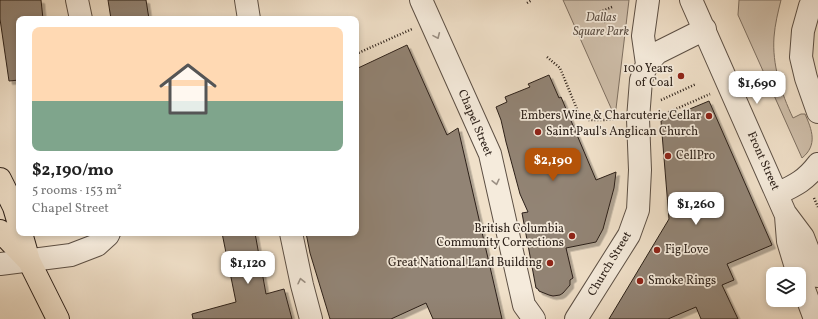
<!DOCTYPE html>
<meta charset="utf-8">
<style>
:root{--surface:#fff;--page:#f6f6f6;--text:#222;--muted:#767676;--line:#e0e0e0;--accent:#b45309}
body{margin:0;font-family:Vollkorn,serif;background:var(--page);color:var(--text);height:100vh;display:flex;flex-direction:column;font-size:15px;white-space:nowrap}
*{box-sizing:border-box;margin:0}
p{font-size:13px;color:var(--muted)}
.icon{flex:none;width:22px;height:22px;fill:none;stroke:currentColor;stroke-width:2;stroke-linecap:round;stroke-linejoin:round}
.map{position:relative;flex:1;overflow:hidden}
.details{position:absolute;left:16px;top:16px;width:343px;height:220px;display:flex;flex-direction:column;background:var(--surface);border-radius:8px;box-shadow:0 2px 6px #0003}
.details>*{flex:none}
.controls{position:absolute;left:766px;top:267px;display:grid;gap:8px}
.controls a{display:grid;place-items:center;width:40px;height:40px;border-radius:8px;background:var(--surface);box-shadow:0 2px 6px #0003;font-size:20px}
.price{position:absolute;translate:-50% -34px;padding:0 9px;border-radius:8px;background:#fff;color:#222;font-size:13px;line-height:26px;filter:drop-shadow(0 1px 2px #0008)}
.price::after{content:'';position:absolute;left:50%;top:24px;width:12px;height:9px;margin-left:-6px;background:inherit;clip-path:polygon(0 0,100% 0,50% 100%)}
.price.current{background:var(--accent);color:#fff}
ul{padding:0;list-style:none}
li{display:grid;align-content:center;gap:8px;height:212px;padding:0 16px}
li+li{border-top:1px solid var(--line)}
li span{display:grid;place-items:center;height:124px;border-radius:8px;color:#555}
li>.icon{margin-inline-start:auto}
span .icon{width:72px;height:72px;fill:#fffc;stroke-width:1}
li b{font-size:17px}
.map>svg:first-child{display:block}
.green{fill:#cfbfab;stroke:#7e7062}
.building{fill:#928475;stroke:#2c2019;filter:url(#shadow)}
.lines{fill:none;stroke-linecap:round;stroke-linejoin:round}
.minor-casing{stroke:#5d5045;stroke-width:24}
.highway-casing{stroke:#2c2019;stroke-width:24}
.path{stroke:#2c2019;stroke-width:2.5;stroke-dasharray:1 2;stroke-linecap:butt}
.minor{stroke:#f5ebdc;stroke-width:22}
.highway{stroke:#f0e0c9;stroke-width:22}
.oneway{stroke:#9b9084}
.poi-dot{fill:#8f2418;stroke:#f5ebdc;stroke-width:1.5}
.labels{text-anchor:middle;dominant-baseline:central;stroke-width:3.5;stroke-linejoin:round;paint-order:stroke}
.park-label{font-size:12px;font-style:italic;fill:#5d5045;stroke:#f5ebdc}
.poi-label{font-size:12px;fill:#2c2019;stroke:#f5ebdc;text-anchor:end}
.street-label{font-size:12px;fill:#2c2019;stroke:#f5ebdc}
</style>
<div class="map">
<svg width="818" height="319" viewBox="0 0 818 319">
<defs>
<filter id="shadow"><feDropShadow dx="3.5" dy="3.5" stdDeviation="0" flood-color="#0004"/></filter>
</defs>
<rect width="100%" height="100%" fill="#f0e0c9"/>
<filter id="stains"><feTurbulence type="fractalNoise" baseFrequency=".005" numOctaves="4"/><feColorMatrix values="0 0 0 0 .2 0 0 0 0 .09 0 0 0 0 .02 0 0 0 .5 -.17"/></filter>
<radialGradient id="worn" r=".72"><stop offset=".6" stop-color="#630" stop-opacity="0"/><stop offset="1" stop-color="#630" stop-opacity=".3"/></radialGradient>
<path class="green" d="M563 0H629L615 117Z
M739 0H781C778 12 775 24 774 37 772 64 781 93 793 118L801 114H805C812 130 818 145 802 158L738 15Z"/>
<path class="building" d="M0 0H41L43 19H19V80L9 81 0 19Z
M108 0H146L149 19H111Z
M407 45 447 135 458 128 502 319H433L426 303 391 319H330L310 253 306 233H356V69Z
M549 75 559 98 561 97 596 180 616 172 614 188 603 229 596 242 566 248 573 278 570 280V285L563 293 560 295 553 296 549 295 539 291 538 289 536 288 522 213 528 212 520 194 506 142 501 120 496 107 507 102 505 97 530 87 528 84Z
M709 101 772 245 727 264 734 280 722 285 738 319H701L696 307 668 319H609L669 219 661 121Z
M222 233H255L266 294 284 289 292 319H193L192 314 236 302Z"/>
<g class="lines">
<defs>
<path id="minor" d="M77 0 81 19
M246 0 249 19
M421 0 490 154 524 305 534 319
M691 0 785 213 803 237 818 276
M813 0 810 6 803 31 801 57 806 78 818 112
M647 64 643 36 648 0
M777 194C796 185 806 180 818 164
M786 216 788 241 798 274
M291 233 302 285 311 319
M0 264 71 255 97 245 108 235 109 233
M799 276 815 319
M576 319 629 235 638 210 640 170 638 119 641 80 647 64 657 53 705 29"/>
<path id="highway" d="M0 179 14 207 19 224
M0 231 27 259
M21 233 29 261 58 319"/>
</defs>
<use href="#minor" class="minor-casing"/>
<use href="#highway" class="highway-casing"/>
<path class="path" d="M527 3 532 0
M600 12 612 7
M604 22 616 17
M356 54 412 29
M547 57 560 68 579 114 588 120H604L617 119
M661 100 696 84
M660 116 710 94
M814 198 818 207"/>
<use href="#minor" class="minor"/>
<use href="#highway" class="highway"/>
</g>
<defs><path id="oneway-chevron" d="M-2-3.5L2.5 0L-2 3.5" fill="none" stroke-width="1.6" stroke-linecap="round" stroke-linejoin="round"/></defs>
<g class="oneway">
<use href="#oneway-chevron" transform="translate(437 36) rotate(66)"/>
<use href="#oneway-chevron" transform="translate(496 182) rotate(77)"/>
<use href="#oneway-chevron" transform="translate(301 281) rotate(-103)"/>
</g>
<g class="poi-dot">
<circle cx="681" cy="76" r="4"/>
<circle cx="709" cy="116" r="4"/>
<circle cx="538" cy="132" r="4"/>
<circle cx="668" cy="156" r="4"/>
<circle cx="572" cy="236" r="4"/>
<circle cx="657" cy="250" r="4"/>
<circle cx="550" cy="263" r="4"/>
<circle cx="640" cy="281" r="4"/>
</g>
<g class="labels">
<g class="park-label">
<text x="601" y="18">Dallas<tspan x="601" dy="14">Square Park</tspan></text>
</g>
<g class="poi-label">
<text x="673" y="69">100 Years<tspan x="673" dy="14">of Coal</tspan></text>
<text x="701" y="116">Embers Wine &amp; Charcuterie Cellar</text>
<text x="546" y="132" text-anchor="start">Saint Paul's Anglican Church</text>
<text x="676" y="156" text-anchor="start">CellPro</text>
<text x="564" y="229">British Columbia<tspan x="564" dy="14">Community Corrections</tspan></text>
<text x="665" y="250" text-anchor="start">Fig Love</text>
<text x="542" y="263">Great National Land Building</text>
<text x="648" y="281" text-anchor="start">Smoke Rings</text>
</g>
<g class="street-label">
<text transform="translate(475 123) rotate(67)">Chapel Street</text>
<text transform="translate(763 161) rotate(66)">Front Street</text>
<text transform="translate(610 264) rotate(-59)">Church Street</text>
</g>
</g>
<rect width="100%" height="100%" filter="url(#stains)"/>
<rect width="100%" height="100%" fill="url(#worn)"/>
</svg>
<div class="controls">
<a><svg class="icon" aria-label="layers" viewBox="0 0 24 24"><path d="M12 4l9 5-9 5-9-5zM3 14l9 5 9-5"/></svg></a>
</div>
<b class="price" style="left:757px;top:105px">$1,690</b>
<b class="price current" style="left:553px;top:182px">$2,190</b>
<b class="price" style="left:696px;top:226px">$1,260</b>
<b class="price" style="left:248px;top:285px">$1,120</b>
<section class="details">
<ul>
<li><span style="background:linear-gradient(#ffd9b3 60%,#7fa58c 0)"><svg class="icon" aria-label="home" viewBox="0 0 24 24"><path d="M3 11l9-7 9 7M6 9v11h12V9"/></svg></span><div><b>$2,190/mo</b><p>5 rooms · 153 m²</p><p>Chapel Street</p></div></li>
</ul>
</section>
</div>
